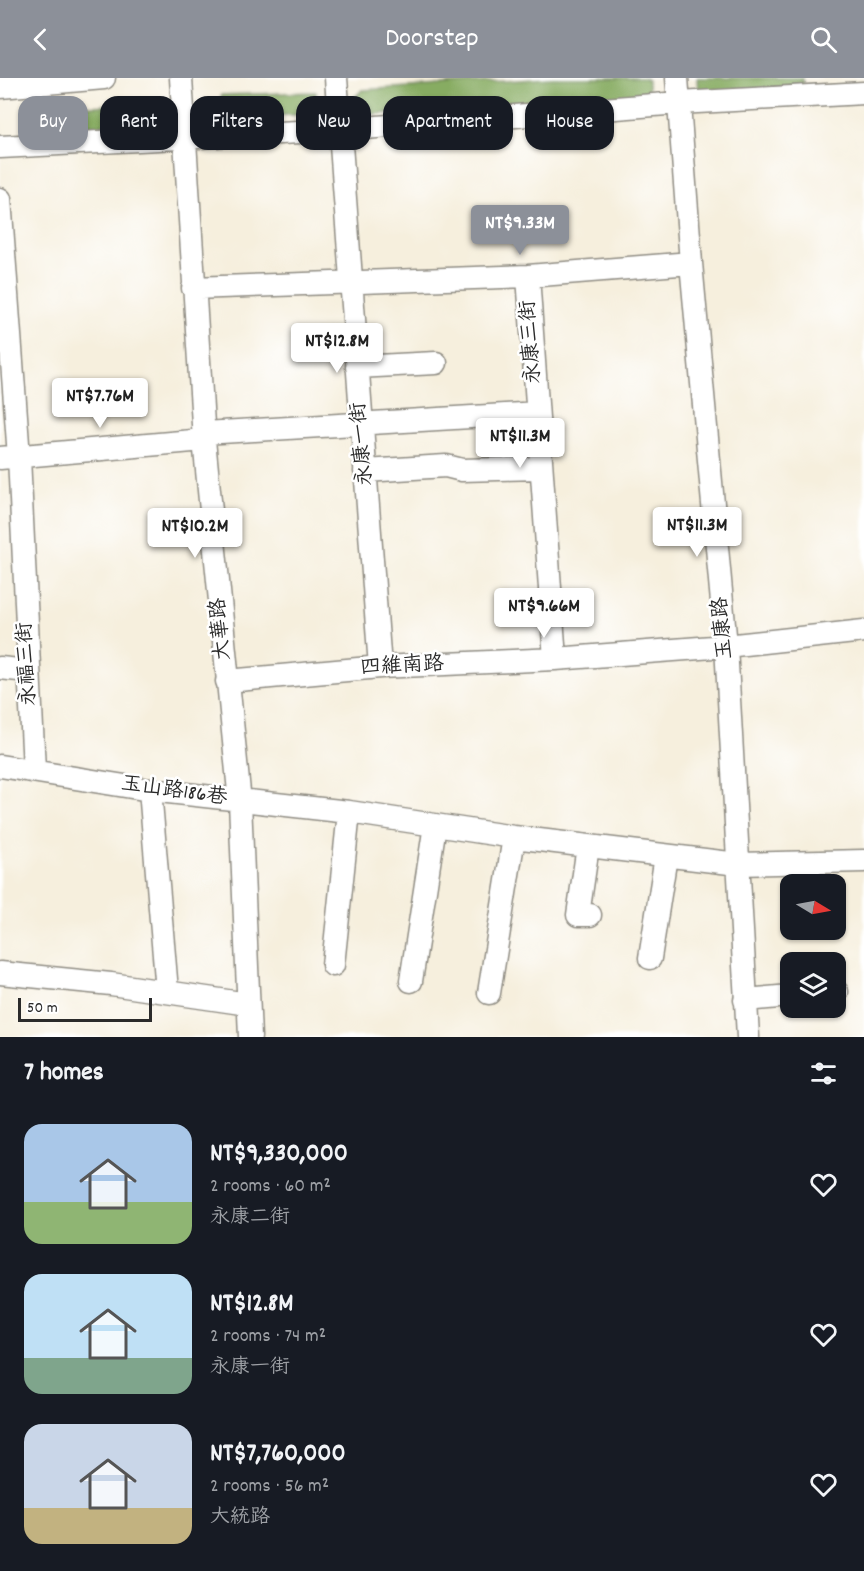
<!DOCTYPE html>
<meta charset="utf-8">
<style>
:root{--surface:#171b24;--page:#242831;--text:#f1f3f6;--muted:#9ea1a6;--accent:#8c9099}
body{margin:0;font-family:Dekko,"LXGW WenKai TC",sans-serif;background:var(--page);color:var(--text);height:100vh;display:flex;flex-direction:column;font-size:22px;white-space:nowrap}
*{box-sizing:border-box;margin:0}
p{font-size:20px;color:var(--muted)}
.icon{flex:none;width:33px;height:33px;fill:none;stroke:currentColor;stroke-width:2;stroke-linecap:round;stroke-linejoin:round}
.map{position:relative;height:959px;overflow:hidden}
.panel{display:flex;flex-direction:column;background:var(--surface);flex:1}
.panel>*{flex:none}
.hud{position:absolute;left:18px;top:18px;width:828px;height:54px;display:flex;gap:12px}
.needle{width:39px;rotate:100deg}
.tools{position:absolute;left:780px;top:796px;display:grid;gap:12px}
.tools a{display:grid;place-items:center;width:66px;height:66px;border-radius:12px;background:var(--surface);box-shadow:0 2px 4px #0004;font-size:30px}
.scale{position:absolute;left:18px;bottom:15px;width:134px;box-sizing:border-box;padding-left:6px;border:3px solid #2b2b2b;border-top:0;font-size:16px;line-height:21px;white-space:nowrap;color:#2b2b2b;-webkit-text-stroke:4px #fff;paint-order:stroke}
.price{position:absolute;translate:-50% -51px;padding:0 14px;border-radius:6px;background:#fff;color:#222;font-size:20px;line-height:39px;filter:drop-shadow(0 2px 3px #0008)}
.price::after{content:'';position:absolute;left:50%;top:36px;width:18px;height:14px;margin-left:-9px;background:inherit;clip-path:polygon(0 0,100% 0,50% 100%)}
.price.selected{background:var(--accent);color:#fff}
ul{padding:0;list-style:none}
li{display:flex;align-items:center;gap:18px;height:150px;padding:0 24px}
li span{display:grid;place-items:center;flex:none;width:168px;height:120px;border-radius:18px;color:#555}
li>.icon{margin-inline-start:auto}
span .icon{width:72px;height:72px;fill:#fffc;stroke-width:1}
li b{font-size:26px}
h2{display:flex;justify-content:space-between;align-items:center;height:72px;padding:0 24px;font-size:26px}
.tag{padding:0 21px;border-radius:18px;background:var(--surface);box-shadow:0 2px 4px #0004;font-size:21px;line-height:54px}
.tag.selected{background:var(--accent);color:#fff}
header{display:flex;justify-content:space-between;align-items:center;height:78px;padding:0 24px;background:var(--accent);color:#fff;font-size:27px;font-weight:600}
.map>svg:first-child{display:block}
.forest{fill:#87ac62;stroke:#596c46;stroke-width:1.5}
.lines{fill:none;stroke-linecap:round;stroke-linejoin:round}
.minor-casing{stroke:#908d84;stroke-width:25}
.minor{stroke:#fff;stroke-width:22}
.labels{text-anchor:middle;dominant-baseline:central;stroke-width:5;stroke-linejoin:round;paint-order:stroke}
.street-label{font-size:21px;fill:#2b2b2b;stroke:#fff}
</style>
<header><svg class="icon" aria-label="back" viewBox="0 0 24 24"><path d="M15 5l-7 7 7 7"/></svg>Doorstep<svg class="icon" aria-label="search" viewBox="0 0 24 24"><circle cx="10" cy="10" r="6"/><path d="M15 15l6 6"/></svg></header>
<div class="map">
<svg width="864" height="959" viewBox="0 0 864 959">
<rect width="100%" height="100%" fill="#fff"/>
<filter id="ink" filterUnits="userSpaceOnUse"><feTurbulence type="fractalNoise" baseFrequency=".0167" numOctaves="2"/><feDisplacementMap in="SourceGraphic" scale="12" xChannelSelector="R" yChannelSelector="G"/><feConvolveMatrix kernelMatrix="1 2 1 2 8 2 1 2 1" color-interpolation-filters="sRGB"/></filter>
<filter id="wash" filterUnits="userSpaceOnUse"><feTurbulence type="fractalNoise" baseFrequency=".008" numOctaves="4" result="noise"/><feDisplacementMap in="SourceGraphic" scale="24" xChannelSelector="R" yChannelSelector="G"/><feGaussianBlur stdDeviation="1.35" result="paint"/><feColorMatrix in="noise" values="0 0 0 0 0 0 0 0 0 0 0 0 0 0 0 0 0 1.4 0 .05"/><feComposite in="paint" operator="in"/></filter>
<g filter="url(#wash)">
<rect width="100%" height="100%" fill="#f6efdd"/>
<path class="forest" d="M552 0H644L648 2V12L640 18 362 37 354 33 351 23 362 12Z
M697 0H803L804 10 698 16Z
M316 14 317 36 221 40V17Z
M159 25 161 45 46 49 44 30Z"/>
</g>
<g filter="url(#ink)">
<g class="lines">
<defs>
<path id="minor" d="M181 0 204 362 240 724 250 959
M336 0 380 589
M677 0 691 185 726 568 748 959
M0 9 104 0
M0 69 339 52 679 25 864 15
M0 121 19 379 34 692
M528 198 555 581
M193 210 528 198 691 185
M357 289 436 285
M204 355 537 335
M0 380 204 362
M365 393 446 388 462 392 541 390
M0 590 28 593
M227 603 380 589 555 581 726 568 864 553
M0 688 150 712 349 734 514 759 738 786 864 783
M150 712 167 913
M588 768 578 837H590
M650 880 666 778
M333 887 349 734
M0 895 111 906 248 926
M411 903 435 747
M836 914H837
M489 915 514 759
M745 922 790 918"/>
</defs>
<use href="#minor" class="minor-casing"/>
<use href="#minor" class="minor"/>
</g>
</g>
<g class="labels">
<g class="street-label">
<text transform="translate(532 264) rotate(-94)">永康三街</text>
<text transform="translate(363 366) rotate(-95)">永康一街</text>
<text transform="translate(724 550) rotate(-95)">玉康路</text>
<text transform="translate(222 551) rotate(-95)">大華路</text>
<text transform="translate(28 586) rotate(-93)">永福三街</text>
<text transform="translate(402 589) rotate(-3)">四維南路</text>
<text transform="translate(174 714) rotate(8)">玉山路186巷</text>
</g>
</g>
</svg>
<div class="tools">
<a><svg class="needle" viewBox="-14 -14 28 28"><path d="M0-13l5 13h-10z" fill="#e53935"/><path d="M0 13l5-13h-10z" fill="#9ea1a6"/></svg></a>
<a><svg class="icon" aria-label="layers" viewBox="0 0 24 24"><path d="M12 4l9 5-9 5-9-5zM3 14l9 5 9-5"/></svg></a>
</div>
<div class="scale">50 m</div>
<b class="price selected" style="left:520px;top:178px">NT$9.33M</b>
<b class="price" style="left:337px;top:296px">NT$12.8M</b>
<b class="price" style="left:100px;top:351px">NT$7.76M</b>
<b class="price" style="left:520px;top:391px">NT$11.3M</b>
<b class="price" style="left:697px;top:480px">NT$11.3M</b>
<b class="price" style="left:195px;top:481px">NT$10.2M</b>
<b class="price" style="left:544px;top:561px">NT$9.66M</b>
<div class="hud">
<a class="tag selected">Buy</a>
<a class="tag">Rent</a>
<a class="tag">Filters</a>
<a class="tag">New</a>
<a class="tag">Apartment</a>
<a class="tag">House</a>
</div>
</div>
<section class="panel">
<h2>7 homes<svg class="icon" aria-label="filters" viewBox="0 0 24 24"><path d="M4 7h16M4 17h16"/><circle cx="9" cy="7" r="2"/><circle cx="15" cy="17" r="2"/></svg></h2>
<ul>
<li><span style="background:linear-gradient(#a9c7e8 65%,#8fb573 0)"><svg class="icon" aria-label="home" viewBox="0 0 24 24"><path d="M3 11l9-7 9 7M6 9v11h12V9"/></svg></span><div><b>NT$9,330,000</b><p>2 rooms · 60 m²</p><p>永康二街</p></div><svg class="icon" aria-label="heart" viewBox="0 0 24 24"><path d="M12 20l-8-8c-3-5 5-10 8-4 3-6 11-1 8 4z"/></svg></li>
<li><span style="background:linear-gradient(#bfe0f5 70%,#7fa58c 0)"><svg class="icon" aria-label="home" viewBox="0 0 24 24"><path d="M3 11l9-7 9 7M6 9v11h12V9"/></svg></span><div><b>NT$12.8M</b><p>2 rooms · 74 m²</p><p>永康一街</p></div><svg class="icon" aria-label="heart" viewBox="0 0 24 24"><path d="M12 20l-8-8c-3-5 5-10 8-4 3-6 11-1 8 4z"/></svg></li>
<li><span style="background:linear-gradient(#c9d6e8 70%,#c2b280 0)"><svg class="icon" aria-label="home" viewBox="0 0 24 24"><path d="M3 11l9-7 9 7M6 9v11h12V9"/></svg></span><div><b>NT$7,760,000</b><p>2 rooms · 56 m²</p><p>大統路</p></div><svg class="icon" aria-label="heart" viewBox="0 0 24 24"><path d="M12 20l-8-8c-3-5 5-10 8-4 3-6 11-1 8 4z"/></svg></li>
</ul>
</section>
